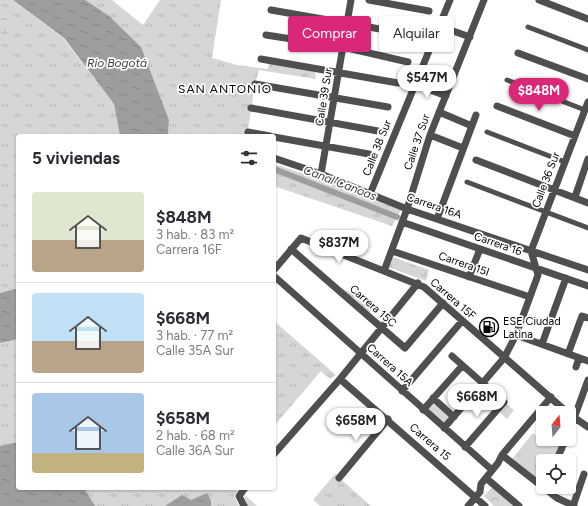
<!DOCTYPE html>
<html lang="es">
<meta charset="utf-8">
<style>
:root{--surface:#fff;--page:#f7f7f7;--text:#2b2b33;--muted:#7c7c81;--line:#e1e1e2;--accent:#db2777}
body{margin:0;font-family:Figtree,sans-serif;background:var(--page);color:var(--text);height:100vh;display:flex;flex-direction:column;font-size:15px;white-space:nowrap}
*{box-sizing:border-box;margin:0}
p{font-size:13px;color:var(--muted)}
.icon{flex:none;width:22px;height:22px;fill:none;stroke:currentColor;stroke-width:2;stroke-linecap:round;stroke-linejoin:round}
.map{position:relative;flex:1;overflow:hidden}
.drawer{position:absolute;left:16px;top:134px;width:260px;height:356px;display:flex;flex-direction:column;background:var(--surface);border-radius:4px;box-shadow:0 1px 3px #0004}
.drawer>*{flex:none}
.top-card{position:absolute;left:288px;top:16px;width:240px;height:36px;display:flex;gap:8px}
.needle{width:26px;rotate:17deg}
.tools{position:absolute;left:536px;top:406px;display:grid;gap:8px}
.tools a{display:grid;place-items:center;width:40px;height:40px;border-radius:4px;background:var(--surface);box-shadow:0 1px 3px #0004;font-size:20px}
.price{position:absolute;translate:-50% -34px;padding:0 9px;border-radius:14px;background:#fff;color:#222;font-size:13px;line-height:26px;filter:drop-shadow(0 1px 2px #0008)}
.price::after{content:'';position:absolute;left:50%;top:24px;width:12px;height:9px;margin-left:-6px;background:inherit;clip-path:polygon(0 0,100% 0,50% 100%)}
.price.on{background:var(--accent);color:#fff}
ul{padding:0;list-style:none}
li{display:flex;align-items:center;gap:12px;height:100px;padding:0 16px}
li+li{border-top:1px solid var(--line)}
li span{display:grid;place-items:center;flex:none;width:112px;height:80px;border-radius:4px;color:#555}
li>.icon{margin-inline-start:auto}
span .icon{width:48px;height:48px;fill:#fffc;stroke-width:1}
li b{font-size:17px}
h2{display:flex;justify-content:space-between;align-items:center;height:48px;padding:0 16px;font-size:17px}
.tag{padding:0 14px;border-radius:4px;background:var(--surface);box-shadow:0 1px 3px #0004;font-size:14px;line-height:36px}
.tag.on{background:var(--accent);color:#fff}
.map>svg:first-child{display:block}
.grass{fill:url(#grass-tufts)}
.forest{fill:url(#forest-crowns)}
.wetland{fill:url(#wetland-marsh)}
.pitch{fill:#d6d6d6}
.water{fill:url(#water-ripples)}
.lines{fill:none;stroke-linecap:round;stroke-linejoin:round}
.canal{stroke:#9d9d9d;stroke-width:6}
.pedestrian{stroke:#4f4f4f;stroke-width:5}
.minor{stroke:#4f4f4f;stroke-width:7}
.labels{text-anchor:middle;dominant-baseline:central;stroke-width:3.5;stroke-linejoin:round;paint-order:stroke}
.street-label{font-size:11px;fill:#000;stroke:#fff}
.poi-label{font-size:11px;fill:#000;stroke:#fff;text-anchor:start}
.water-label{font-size:12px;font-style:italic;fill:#3e3e3e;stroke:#fff}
.neighbourhood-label{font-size:12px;letter-spacing:1px;fill:#000;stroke:#fff}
</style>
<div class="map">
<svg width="588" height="506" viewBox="0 0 588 506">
<defs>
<pattern id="grass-tufts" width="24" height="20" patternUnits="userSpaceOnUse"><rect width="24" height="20" fill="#d6d6d6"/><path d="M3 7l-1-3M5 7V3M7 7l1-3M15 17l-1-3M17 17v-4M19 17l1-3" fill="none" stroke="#b6b6b6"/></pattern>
<pattern id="forest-crowns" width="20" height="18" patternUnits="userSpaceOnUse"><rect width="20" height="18" fill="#d6d6d6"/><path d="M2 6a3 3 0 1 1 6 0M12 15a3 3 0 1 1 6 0" fill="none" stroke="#b6b6b6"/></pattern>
<pattern id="wetland-marsh" width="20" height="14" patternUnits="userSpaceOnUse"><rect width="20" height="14" fill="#d6d6d6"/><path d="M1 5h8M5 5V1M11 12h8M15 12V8" fill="none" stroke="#b6b6b6"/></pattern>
<pattern id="water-ripples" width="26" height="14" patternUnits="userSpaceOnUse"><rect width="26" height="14" fill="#9d9d9d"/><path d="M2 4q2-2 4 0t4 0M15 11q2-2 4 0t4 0" fill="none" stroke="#858585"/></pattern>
</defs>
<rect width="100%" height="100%" fill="#fff"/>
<path class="grass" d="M0 0H13L63 38 114 104 120 136H18V288L0 293Z
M85 0H112L143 25 160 0H221L212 58 237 65 268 69 269 63 315 72 316 79 259 70 255 84 247 136H168L169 120Z
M274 164 317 178 401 210 392 226 274 186Z
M393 257 429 270 426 281 388 267Z
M341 288 376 305 369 313Z
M274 321 336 375 330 379 321 371 274 426Z
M18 339V488H239L234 496 239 506H0V343Z
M504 402 514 410 507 419 497 410Z
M533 433 547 444 551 439H564L554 461H543V485L512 459Z
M335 474 371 506H321L313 500Z
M244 494 257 506H247Z"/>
<path class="forest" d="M493 486 515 506H494L484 496Z"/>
<path class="wetland" d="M0 15 11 22V27L7 35 0 36Z"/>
<path class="pitch" d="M434 402 451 416 443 425 427 410Z
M534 437 548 447 531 471 516 460Z
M354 497 366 502 364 506H349Z"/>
<path class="water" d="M13 0H85L109 16 141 47 169 120 168 136H120L114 104 64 38Z
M18 288V339L0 343V293Z
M18 442V488H84L95 506H0V446Z
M207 493 211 501V506H165L182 495 191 500Z"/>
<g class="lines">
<path class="canal" d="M274 169 397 217"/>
<path class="pedestrian" d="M528 27 588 50
M507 80 585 110
M487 132 565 162
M467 182 588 228"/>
<path class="minor" d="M369 0 429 11
M539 0 588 19
M271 10 420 36
M439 26 470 37
M266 35 343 47 408 62
M518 53 588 79
M261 59 398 83
M255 84 388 107
M415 84 446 96
M497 106 575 136
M251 108 378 131
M439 112 472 126
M248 132 270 136
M430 135 463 148
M274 137 369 154
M274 158 321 174 407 209 588 270
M476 160 588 203
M321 174 351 0
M370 194 450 0
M575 197 588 159
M437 219 476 115
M402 222 588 286
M291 249 405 348 443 303
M392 251 530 297
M274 270 301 238 424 287 568 413
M384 271 407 209 430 135 484 0
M274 276 492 470
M469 277 480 249
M516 335 588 361
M542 344 566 278
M568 354 582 316 588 318
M452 356 504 402 465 447
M576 367 579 358
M340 379 485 506
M402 391 462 321
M433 398 454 417
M423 410 462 366
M572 416 588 427
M444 428 504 358 516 335 538 275 531 251 588 102
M569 432 588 380
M274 454 340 379 418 283
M502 455 557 498 574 506
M556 461 566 439
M339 478 388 419
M486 478 519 506
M244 506 239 496 245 488
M468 506 480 492 481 484 498 463 502 455 551 397
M573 506 584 474"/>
</g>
<defs>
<symbol id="fuel-ring" viewBox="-11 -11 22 22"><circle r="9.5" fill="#fff" stroke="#000" stroke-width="1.5"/><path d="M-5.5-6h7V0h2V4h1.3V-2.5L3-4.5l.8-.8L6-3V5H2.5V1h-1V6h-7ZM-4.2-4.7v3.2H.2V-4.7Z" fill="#000"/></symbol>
</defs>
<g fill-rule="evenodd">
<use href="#fuel-ring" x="478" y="316" width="22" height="22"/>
</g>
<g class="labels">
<g class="street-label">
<text transform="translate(324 97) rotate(-81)">Calle 39 Sur</text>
<text transform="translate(417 142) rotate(-71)">Calle 37 Sur</text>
<text transform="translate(377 148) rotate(-68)">Calle 38 Sur</text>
<text transform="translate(546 180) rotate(-69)">Calle 36 Sur</text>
<text transform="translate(434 206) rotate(19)">Carrera 16A</text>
<text transform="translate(498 244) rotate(19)">Carrera 16</text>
<text transform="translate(464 264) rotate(19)">Carrera 15I</text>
<text transform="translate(453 299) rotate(41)">Carrera 15F</text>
<text transform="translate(373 306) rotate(41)">Carrera 15C</text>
<text transform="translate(390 365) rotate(42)">Carrera 15A</text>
<text transform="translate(430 442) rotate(41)">Carrera 15</text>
</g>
<g class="poi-label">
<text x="503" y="321">ESE Ciudad<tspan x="503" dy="13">Latina</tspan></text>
</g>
<g class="water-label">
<text x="117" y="63">Rio Bogotá</text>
<text transform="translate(340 183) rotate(21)">Canal Canoas</text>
</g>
<g class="neighbourhood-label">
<text x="225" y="89">SAN ANTONIO</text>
</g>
</g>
</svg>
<div class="tools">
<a><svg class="needle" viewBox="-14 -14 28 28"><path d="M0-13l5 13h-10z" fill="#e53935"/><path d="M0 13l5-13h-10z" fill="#7c7c81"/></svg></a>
<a><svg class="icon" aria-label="locate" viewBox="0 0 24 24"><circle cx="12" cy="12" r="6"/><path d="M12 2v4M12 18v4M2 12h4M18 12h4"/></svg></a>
</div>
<b class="price" style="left:427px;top:99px">$547M</b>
<b class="price on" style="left:539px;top:112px">$848M</b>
<b class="price" style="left:339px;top:264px">$837M</b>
<b class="price" style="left:477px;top:418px">$668M</b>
<b class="price" style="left:356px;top:442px">$658M</b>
<div class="top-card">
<a class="tag on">Comprar</a>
<a class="tag">Alquilar</a>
</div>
<section class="drawer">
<h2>5 viviendas<svg class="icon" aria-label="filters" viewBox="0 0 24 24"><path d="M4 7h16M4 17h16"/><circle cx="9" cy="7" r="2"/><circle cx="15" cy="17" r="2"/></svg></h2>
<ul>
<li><span style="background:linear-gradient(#dfe7d0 60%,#b9a48a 0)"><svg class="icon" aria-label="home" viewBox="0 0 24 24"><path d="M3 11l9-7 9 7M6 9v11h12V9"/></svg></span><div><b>$848M</b><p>3 hab. · 83 m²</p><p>Carrera 16F</p></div></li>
<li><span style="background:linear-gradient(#bfe0f5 60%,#b9a48a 0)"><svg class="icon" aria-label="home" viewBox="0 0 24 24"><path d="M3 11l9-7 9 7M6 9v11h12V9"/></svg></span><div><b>$668M</b><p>3 hab. · 77 m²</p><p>Calle 35A Sur</p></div></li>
<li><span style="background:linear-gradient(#a9c7e8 75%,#c2b280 0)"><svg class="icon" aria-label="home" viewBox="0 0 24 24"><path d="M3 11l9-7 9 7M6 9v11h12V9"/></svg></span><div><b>$658M</b><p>2 hab. · 68 m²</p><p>Calle 36A Sur</p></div></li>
</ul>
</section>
</div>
